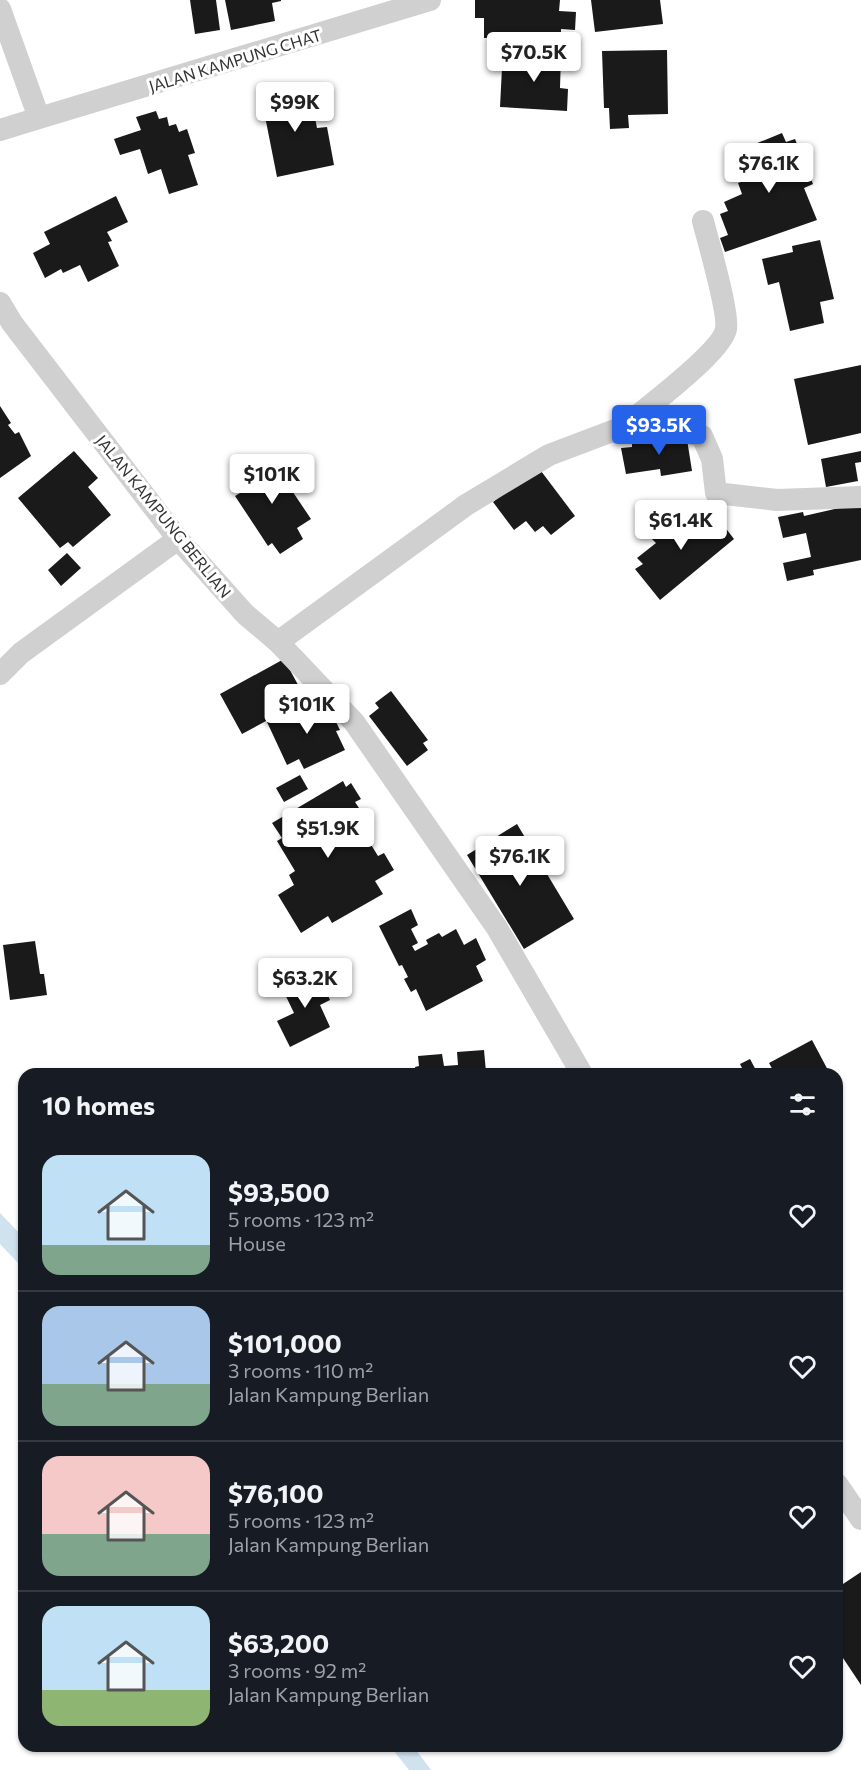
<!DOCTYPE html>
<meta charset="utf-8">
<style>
:root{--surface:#171b24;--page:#20242c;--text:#f1f3f6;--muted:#9ea1a6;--line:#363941;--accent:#2563eb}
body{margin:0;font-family:Commissioner,sans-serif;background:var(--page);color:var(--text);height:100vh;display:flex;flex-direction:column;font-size:22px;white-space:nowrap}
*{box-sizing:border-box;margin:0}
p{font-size:20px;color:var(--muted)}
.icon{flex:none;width:33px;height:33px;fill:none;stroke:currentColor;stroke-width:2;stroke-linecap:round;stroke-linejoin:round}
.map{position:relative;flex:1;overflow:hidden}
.details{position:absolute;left:18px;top:1068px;width:825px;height:684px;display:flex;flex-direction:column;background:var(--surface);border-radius:18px;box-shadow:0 2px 4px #0004}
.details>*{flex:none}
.price{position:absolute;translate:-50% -51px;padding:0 14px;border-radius:6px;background:#fff;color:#222;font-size:20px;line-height:39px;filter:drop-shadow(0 2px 3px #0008)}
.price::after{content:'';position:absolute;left:50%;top:36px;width:18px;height:14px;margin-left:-9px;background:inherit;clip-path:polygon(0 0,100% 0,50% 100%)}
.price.on{background:var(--accent);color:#fff}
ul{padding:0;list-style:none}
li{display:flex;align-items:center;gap:18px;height:150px;padding:0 24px}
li+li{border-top:2px solid var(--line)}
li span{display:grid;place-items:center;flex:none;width:168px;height:120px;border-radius:18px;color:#555}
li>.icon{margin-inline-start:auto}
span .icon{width:72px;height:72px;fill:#fffc;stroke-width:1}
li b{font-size:26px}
h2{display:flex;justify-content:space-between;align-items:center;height:72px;padding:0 24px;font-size:26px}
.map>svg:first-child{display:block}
.water{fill:#cfe2ee}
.building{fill:#1a1a1a}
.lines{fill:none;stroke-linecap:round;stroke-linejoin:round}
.street{stroke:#d0d0d0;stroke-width:22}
.labels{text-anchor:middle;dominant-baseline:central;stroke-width:6;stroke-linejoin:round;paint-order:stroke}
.street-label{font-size:16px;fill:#333;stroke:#fff}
</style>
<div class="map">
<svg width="861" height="1770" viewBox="0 0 861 1770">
<rect width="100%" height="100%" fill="#fff"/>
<path class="water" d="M0 1213 24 1238V1269L0 1244Z
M390 1746H413L431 1770H409Z"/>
<path class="building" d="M190 0H216L220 30 195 34Z
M225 0H281V1L272 3 275 21 231 30Z
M475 0H560L559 11 576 12 575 30 561 29V38H484V18H475Z
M591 0H660L663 24 595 32Z
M667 50 668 114 628 115 629 128 610 129 609 108H604L602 51Z
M526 53 561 55 560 88 568 89 567 111 500 107 502 68 509 69V56L525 57Z
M294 85 297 100 311 97 317 128 327 127 334 165 277 177 260 91Z
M156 111 159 119 167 117 169 126 176 124 179 132 187 129 195 153 188 155 198 185 169 194 161 169 148 174 140 149 120 155 114 139 141 130 136 117Z
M782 133 786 142 795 139 813 184 804 188 817 220 725 252 720 238 728 235 720 214 728 211 724 202 742 194 738 183 749 179 738 151Z
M116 196 128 222 107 232 112 241 108 242 119 266 88 282 80 265 63 273 61 269 45 278 33 253 50 244 44 232Z
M820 240 834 299 820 302 824 323 790 331 779 282 768 285 762 259 793 252 792 246Z
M861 365V433L808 445 794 379Z
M0 406 11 423 8 425 15 434 19 432 31 456 0 478Z
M686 433 692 471 661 476 660 469 626 474 621 448 632 447V442Z
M74 451 98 478 88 487 111 515 73 547 68 542 60 548 18 498Z
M861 451V462L855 463 858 481 826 487 821 459Z
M268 455 311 519 297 528 303 539 280 554 272 543 268 546 235 496 245 490 236 476Z
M538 467 575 516 551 535 543 526 535 532 526 521 514 530 493 502Z
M861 503V560L813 570 814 575 787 581 783 563 811 557 806 533 783 538 778 517 803 512 804 516Z
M703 511 708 517 714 513 734 539 660 600 635 569 643 564 637 558 656 543 650 537 677 517 683 524Z
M67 553 81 568 61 586 48 570Z
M284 659 303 694 287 703 290 708 242 734 220 694Z
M391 691 428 740 423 743 428 750 407 766 369 716 379 708 375 703Z
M309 702 314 711 327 704 340 730 336 731 345 750 304 769 299 759 287 765 267 722Z
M300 775 308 789 284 802 276 788Z
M343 781 346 787 351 783 361 799 355 802 359 808 347 815 365 846 370 843 378 856 384 853 394 870 375 881 383 894 332 923 328 916 301 933 278 895 294 885 289 875 295 871 277 841 282 838 272 823Z
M517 824 574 919 524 949 467 855Z
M411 909 418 925 411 929 418 943 412 946 415 951 428 944 426 940 439 933 442 937 456 929 464 945 476 938 486 960 476 966 483 981 426 1011 416 989 411 992 404 979 408 977 402 965 399 966 379 926Z
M35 941 40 974H44L47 995 10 1000 3 945Z
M316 970 330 1000 320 1005 330 1027 290 1047 277 1021 294 1013 281 986Z
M812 1040 830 1074H775L769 1063Z
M484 1050 486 1072 497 1071V1074H416L415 1067 419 1066 418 1056 442 1054 444 1066 458 1065 457 1052Z
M750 1059 758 1074H745L740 1064Z
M861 1572V1685L837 1649V1597L840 1595 837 1588Z"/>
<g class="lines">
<path class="street" d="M0 9 39 118 0 130
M39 118 430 0
M0 303 12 323 178 539 245 614 278 642 354 722 497 928 582 1074
M623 427C644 410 722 352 726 329 729 312 708 241 703 221
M278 642 466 505 549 455 623 427 664 426 702 436 712 459 716 493 777 500 861 497
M0 674 21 653 178 539
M837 1484 861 1519"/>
</g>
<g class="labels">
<g class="street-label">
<text transform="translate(235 60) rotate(-17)">JALAN KAMPUNG CHAT</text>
<text transform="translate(164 516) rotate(51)">JALAN KAMPUNG BERLIAN</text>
</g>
</g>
</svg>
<b class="price" style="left:534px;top:83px">$70.5K</b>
<b class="price" style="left:295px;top:133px">$99K</b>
<b class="price" style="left:769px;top:194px">$76.1K</b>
<b class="price on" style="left:659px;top:456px">$93.5K</b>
<b class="price" style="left:272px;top:505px">$101K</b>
<b class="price" style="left:681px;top:551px">$61.4K</b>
<b class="price" style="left:307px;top:735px">$101K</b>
<b class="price" style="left:328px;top:859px">$51.9K</b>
<b class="price" style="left:520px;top:887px">$76.1K</b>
<b class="price" style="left:305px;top:1009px">$63.2K</b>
<section class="details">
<h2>10 homes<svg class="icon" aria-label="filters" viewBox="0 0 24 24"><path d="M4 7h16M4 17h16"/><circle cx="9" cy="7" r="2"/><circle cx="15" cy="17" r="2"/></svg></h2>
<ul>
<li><span style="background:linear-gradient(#bfe0f5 75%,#7fa58c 0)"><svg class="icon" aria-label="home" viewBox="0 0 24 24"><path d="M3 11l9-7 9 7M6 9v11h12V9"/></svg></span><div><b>$93,500</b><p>5 rooms · 123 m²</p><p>House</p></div><svg class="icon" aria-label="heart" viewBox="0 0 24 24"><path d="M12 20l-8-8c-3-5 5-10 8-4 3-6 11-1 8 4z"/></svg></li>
<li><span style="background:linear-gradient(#a9c7e8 65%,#7fa58c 0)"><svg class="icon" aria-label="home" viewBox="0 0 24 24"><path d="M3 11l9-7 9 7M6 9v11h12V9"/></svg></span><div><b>$101,000</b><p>3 rooms · 110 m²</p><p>Jalan Kampung Berlian</p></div><svg class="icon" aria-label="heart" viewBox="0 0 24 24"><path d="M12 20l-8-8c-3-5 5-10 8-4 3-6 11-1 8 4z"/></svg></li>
<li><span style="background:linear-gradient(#f6c9c9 65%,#7fa58c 0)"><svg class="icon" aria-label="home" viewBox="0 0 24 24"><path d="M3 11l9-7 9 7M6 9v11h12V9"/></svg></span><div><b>$76,100</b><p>5 rooms · 123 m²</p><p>Jalan Kampung Berlian</p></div><svg class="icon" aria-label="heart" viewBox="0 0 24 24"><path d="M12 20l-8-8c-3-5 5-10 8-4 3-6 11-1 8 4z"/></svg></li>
<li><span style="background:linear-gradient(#bfe0f5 70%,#8fb573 0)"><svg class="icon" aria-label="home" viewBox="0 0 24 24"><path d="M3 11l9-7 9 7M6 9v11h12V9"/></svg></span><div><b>$63,200</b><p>3 rooms · 92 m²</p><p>Jalan Kampung Berlian</p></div><svg class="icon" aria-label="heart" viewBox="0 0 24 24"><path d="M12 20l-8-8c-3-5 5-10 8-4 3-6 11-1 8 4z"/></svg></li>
</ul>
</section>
</div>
